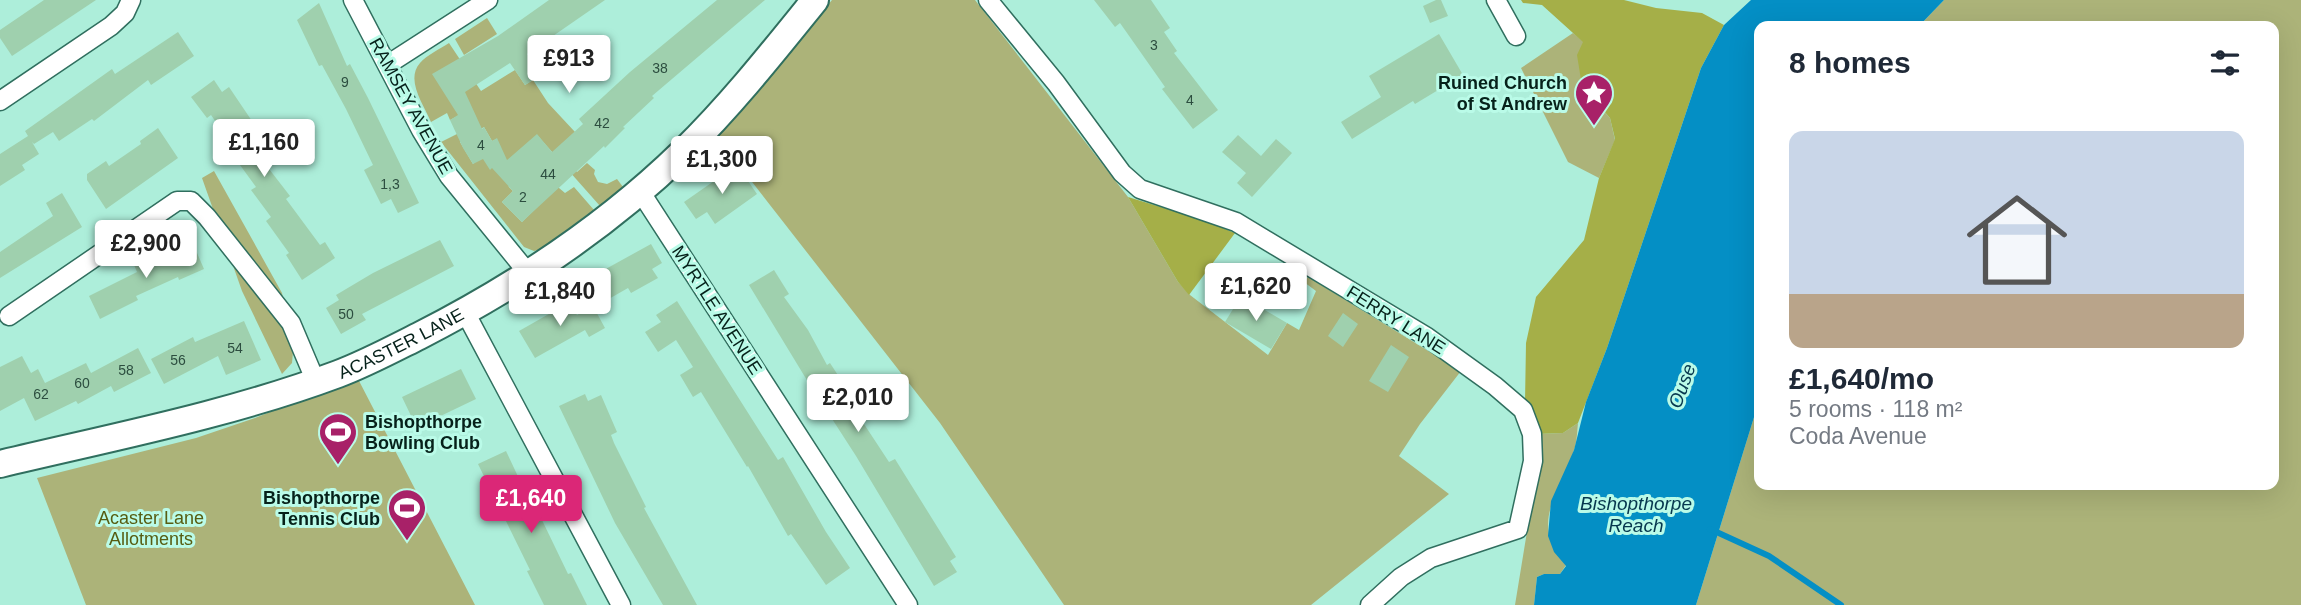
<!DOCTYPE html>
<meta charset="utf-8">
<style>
:root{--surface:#fff;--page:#f2f2f3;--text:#1f2937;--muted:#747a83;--accent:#db2777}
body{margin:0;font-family:Helvetica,sans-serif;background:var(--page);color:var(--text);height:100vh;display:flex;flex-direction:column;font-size:26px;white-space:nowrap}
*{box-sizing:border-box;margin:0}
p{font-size:23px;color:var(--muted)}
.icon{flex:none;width:38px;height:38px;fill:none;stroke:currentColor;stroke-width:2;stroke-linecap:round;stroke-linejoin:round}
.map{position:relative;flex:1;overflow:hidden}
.details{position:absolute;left:1754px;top:21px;width:525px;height:469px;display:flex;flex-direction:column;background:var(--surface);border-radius:14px;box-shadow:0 7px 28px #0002}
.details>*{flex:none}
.price{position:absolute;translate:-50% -60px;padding:0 16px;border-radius:7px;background:#fff;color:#222;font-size:23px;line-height:46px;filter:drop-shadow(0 2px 4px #0008)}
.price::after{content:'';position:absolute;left:50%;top:42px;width:21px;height:16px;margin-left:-10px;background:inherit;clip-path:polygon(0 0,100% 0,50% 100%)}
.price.selected{background:var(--accent);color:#fff}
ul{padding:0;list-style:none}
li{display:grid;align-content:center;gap:14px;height:371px;padding:0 35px}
li span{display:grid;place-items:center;height:217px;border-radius:14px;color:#555}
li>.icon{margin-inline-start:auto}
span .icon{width:126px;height:126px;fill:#fffc;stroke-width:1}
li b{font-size:30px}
h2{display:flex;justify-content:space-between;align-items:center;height:84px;padding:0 35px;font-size:30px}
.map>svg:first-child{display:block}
.green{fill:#acb379;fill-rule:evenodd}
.forest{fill:#a5af48}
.water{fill:#048fc5}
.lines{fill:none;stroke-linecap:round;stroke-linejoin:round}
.stream{stroke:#048fc5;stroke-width:6}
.building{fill:#9fd0ae}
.street-casing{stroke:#306f5f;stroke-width:21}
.secondary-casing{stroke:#306f5f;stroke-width:30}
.street{stroke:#fff;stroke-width:18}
.secondary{stroke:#fff;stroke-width:26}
.labels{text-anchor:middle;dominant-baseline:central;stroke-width:6;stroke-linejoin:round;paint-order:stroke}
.number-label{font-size:14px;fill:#2c4d3f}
.poi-label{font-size:18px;font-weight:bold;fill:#06211a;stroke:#bafbe8;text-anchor:end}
.street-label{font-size:18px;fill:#06211a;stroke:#bafbe8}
.park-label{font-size:18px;fill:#575d12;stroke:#bafbe8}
.water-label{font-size:19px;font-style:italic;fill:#06374e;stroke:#bafbe8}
</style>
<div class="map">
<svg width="2301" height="605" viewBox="0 0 2301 605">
<rect width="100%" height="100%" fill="#adeeda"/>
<path class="green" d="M832 0H975L1128 197 1178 282 1190 295 1268 355 1287 323 1299 330 1316 291 1304 282 1308 277 1461 371 1420 424 1399 456 1449 494 1311 605H1064L940 423 717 137Z
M1944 0H2301V605H1696L1759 401V485H2273V26H1919Z
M487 18 497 34 464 55 455 39Z
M1573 33 1584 42 1600 107 1610 118 1615 140 1599 178 1568 162 1521 68Z
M449 43 481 91 515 70 525 85 533 80 548 103 575 132 556 150 577 172 587 163 595 170 594 174 598 182 607 184 617 179 623 187 600 206 537 135 559 188 565 193 574 187 594 210 541 249 534 251 524 247 441 142 457 134 471 109 450 120 447 113 431 122C424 105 405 80 420 63 427 55 440 49 449 43ZM484 127 492 141 497 139 473 164 460 142ZM508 186 542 202 522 222 502 202 513 191Z
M214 171 282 293 293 352 292 363 282 374 242 291 202 178Z
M357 377 475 605H86L37 478 196 438 255 418Z
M1578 423C1577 432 1577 442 1574 450 1562 495 1527 519 1566 565L1560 574H1544L1537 577 1534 605H1515L1541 446 1537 434 1563 433Z"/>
<path class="forest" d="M1521 0H1624L1656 8 1702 13 1724 25 1701 68 1607 348 1578 423 1563 433 1537 434 1525 402 1526 343 1536 297 1584 240 1599 178 1615 139 1610 118 1582 86 1577 55 1583 42 1542 5 1523 3Z
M1128 197 1200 219 1235 233 1189 295 1178 282Z"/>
<path class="water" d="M1751 0H1944L1919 26H1759V401L1696 605H1534L1537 577 1544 574H1560L1566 566 1554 552 1548 536 1551 501 1574 450 1586 402 1607 348 1701 68 1724 25Z"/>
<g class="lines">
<path class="stream" d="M1710 529 1769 556 1841 605"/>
</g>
<path class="building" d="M44 0H96L12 56 0 38V30Z
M549 0H605L527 54 541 75 525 85 510 63 465 92 482 129 484 127 492 141 497 138 507 160 537 134 552 152 583 124 579 119 630 72 717 0H765L652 96 654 98 623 127 625 128 605 148 604 146 522 222 502 202 513 191 492 168 490 170 483 159 473 164 463 148 450 120 458 115 432 74 498 36Z
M1094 0H1151L1170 28 1164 32 1177 51 1174 53 1218 110 1193 129 1162 89 1165 87 1120 23 1115 27Z
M1436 0H1441L1448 16 1430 23 1423 6Z
M319 3 347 66 350 64 368 98 419 203 398 213 391 199 381 204 364 170 373 165 346 109 322 65 319 66 297 20Z
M178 32 194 56 151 85 148 80 94 121 92 119 59 141 53 132 34 144 32 142 39 154 22 165 25 170 0 186V154L28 136 25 131 112 69 115 74Z
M1439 34 1463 75 1415 104 1413 101 1352 139 1341 122 1381 97 1369 76Z
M214 80 222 92 229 87 254 124 251 127 274 159 266 165 290 196 286 199 320 245 325 242 335 258 302 280 286 255 289 253 266 221 271 217 251 190 256 187 232 154 236 151 211 115 207 118 191 97Z
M158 128 178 158 106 209 87 180V174L106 161 109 166 141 144 140 141Z
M1238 135 1261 156 1276 139 1292 153 1252 197 1237 183 1246 173 1222 152Z
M737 165 757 194 715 224 707 212 696 219 684 202Z
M62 193 82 227 0 278V252L53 216 46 203Z
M440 240 454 266 362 314 366 320 341 334 326 308 339 300 336 295 373 273Z
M651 244 662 263 652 269 658 278 631 293 628 288 607 300 593 276Z
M194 246 204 269 179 280 178 277 136 296 138 300 100 319 89 296 137 272 134 265 158 255 160 260Z
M774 270 789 294 784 297 808 330 827 365 830 363 845 386 841 389 889 462 895 459 956 557 950 561 957 572 934 586 856 456 805 377 749 285Z
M1241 296 1287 323 1271 349 1225 322Z
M677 301 778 460 783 457 826 532 850 568 826 585 791 534 788 536 748 466 747 467 701 392 693 397 680 375 693 367 676 340 658 352 645 332 661 322 656 315Z
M570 302 577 315 593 306 605 328 589 337 585 330 535 358 519 331Z
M1343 313 1358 324 1343 347 1328 336Z
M244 321 261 360 226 375 218 356 164 384 151 359 193 337 195 342Z
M1391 345 1409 357 1388 392 1369 381Z
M138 348 151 373 114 392 111 386 78 404 76 401 35 421 24 398 0 411V367L22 356 31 373 38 369 45 383 86 363 91 373Z
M461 369 476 399 428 422 424 415 413 420 402 397Z
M585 394 588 401 601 395 617 432 611 435 614 443 646 507 644 508 697 605H663L615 523 559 406Z
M506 451 539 521 542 520 568 574 571 573 587 605H544L527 571 530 570 478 464Z"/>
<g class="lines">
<defs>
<path id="street" d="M353 0 421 130 449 176 528 273
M988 0 1056 83 1122 173 1140 189 1236 222 1427 337 1495 386 1523 410 1532 434 1533 461 1518 529 1431 558 1401 577 1370 605
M1496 0 1516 36
M387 65 488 0
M0 101 111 26 125 13 131 0
M640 191 908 605
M465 312 621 605
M9 316 177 201H191L207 217 291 323 316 382"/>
<g id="secondary">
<path id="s1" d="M0 464C113 437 228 415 338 374 365 364 393 349 419 336 515 287 606 227 683 152 731 105 773 52 815 0"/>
</g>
</defs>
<use href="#street" class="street-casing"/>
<use href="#secondary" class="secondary-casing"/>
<use href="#street" class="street"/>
<use href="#secondary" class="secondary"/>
</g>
<defs>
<symbol id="sight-pin" viewBox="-11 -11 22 30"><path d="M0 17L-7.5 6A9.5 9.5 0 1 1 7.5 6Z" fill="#a82168" stroke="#bafbe8"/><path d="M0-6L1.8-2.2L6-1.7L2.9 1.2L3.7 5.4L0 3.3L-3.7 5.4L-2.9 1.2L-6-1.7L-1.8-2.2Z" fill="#fff"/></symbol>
<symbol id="stadium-pin" viewBox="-11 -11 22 30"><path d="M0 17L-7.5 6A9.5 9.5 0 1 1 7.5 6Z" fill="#a82168" stroke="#bafbe8"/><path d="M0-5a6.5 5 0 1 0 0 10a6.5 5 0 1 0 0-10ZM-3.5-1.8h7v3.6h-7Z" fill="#fff"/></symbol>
</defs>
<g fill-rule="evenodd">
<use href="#sight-pin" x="1572" y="71" width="44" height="60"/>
<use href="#stadium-pin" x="316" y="410" width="44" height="60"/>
<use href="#stadium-pin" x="385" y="486" width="44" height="60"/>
</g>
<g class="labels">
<g class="number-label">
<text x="1154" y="45">3</text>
<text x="660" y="68">38</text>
<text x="345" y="82">9</text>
<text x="1190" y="100">4</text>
<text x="602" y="123">42</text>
<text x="481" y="145">4</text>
<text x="548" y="174">44</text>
<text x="390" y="184">1,3</text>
<text x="523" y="197">2</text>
<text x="346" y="314">50</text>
<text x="235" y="348">54</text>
<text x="178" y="360">56</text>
<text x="126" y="370">58</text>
<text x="82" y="383">60</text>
<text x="41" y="394">62</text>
</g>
<g class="poi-label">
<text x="1567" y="83">Ruined Church<tspan x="1567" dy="21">of St Andrew</tspan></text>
<text x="365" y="422" text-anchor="start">Bishopthorpe<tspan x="365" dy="21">Bowling Club</tspan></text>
<text x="380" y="498">Bishopthorpe<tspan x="380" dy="21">Tennis Club</tspan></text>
</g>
<g class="street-label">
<text transform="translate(411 106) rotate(61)">RAMSEY AVENUE</text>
<text transform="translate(717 310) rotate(57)">MYRTLE AVENUE</text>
<text transform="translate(1396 320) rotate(32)">FERRY LANE</text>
<text stroke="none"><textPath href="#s1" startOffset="420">ACASTER LANE</textPath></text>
</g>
<g class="park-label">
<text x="151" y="518">Acaster Lane<tspan x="151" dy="21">Allotments</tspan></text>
</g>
<g class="water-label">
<text transform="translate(1682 386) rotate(-70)">Ouse</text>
<text x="1636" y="503">Bishopthorpe<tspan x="1636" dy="22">Reach</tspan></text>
</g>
</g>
</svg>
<b class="price" style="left:569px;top:95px">£913</b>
<b class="price" style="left:264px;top:179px">£1,160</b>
<b class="price" style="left:722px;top:196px">£1,300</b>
<b class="price" style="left:146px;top:280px">£2,900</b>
<b class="price" style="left:1256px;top:323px">£1,620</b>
<b class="price" style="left:560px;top:328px">£1,840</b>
<b class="price" style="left:858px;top:434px">£2,010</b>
<b class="price selected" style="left:531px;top:535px">£1,640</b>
<section class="details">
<h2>8 homes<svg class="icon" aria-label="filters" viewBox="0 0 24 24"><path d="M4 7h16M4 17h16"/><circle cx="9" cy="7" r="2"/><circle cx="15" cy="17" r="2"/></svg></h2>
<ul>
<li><span style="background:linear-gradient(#c9d6e8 75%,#b9a48a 0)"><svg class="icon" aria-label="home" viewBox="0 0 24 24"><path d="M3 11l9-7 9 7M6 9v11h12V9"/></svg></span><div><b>£1,640/mo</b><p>5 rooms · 118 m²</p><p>Coda Avenue</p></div></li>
</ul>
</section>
</div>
